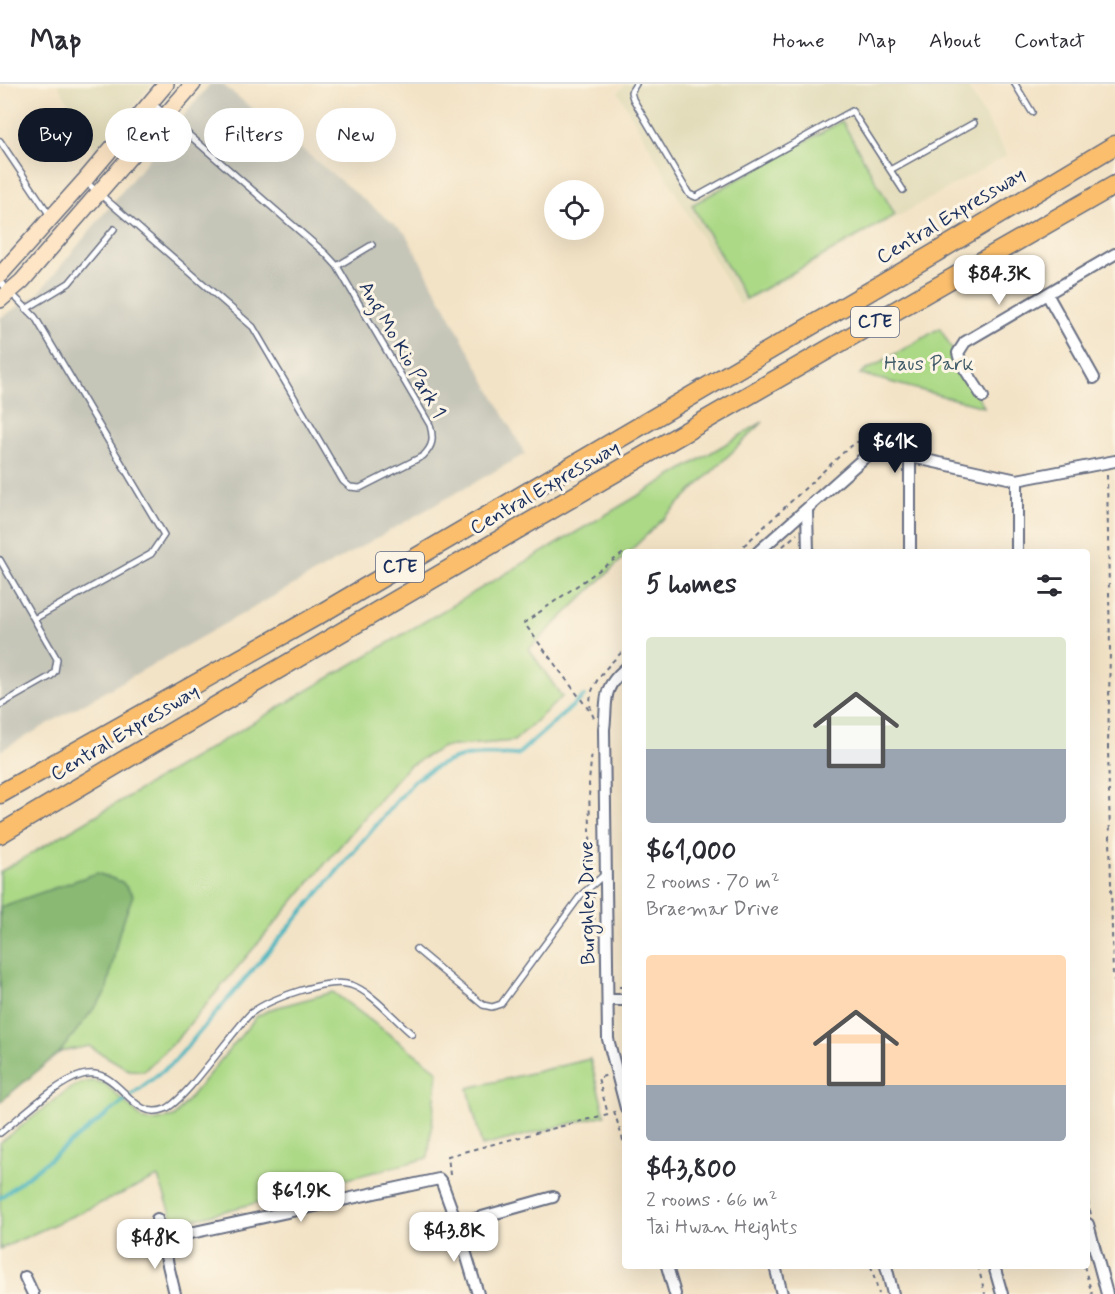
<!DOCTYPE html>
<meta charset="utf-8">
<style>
:root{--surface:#fff;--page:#f2f2f3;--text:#2b2b33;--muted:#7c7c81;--line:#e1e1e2;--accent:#111827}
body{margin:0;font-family:Mynerve,sans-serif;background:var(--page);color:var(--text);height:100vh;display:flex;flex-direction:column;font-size:22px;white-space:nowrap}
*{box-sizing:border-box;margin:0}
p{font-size:20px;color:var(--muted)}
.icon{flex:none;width:33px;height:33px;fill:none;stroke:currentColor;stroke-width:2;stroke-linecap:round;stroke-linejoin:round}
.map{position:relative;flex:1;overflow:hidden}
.panel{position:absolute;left:622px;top:465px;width:468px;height:720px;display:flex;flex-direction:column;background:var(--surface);border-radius:6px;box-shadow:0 6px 24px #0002}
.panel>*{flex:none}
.banner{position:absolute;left:18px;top:24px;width:514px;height:54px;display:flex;gap:12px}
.buttons{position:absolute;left:544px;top:96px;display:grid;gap:12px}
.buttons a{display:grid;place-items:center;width:60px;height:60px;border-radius:50%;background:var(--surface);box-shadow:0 6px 24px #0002;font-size:30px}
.price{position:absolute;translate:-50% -51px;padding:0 14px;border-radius:12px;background:#fff;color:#222;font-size:20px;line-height:39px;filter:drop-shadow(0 2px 3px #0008)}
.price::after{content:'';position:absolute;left:50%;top:36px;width:18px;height:14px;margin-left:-9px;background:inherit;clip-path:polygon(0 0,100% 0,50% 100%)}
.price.on{background:var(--accent);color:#fff}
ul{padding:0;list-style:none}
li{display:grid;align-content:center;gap:12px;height:318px;padding:0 24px}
li span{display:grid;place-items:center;height:186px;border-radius:6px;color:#555}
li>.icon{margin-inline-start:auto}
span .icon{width:108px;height:108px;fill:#fffc;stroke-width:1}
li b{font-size:26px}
h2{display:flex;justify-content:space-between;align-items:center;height:72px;padding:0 24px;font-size:26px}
.chip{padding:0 21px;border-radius:27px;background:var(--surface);box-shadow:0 6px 24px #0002;font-size:21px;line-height:54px}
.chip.on{background:var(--accent);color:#fff}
header{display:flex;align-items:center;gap:36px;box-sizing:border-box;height:84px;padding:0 30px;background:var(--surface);border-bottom:2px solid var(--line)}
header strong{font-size:28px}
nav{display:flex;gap:33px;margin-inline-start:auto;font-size:21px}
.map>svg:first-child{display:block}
.built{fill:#e2dcba}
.industrial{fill:#c5c5b8}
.green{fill:#acd986;stroke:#648472;stroke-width:1.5}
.forest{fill:#89b973;stroke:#527468;stroke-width:1.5}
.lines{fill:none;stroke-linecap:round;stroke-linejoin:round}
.stream{stroke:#45b4bf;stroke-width:4}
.service-casing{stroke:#676e82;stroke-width:8}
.minor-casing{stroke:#676e82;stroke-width:14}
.secondary-casing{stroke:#676e82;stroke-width:18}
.motorway-casing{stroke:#676e82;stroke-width:21}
.path{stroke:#676e82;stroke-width:2;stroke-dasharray:4.5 4.5;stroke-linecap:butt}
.service{stroke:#fff;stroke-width:5}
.minor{stroke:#fff;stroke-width:10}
.secondary{stroke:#fde5c5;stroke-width:15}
.motorway{stroke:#fabe6d;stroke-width:18}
.labels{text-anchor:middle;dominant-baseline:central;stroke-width:6;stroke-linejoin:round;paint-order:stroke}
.shield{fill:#fcf5e5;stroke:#5e6a86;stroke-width:1.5}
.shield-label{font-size:18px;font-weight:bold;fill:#1b2f5e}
.street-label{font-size:20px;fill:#1b2f5e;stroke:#fcf5e5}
.park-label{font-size:20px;fill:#3f5a68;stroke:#fcf5e5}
</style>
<header>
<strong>Map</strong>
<nav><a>Home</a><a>Map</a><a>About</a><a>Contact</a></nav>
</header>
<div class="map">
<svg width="1115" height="1210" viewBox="0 0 1115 1210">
<rect width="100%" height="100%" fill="#fcf5e5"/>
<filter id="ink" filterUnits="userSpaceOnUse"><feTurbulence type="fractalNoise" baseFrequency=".0167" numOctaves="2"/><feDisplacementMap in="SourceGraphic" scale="12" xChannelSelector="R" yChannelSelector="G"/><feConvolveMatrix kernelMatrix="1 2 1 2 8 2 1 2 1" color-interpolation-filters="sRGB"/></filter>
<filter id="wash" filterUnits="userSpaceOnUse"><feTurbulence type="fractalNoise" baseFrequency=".008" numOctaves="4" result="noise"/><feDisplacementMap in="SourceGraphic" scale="24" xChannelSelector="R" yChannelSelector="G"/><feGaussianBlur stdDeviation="1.35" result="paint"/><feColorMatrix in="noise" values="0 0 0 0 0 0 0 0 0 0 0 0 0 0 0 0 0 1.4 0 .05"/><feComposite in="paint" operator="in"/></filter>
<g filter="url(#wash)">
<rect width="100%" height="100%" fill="#f3e3c6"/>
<path class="built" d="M58 0H152L96 67Z
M626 0H966L1007 71 740 221 618 8Z"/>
<path class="industrial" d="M210 0H222L405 149 525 370 0 667V234L38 210Z"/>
<path class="green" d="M842 37 895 131 746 215 692 121Z
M940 244 984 323 860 290Z
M763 338 629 468H626L625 472 529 565 562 613 514 657 443 663 407 683 204 923 176 956 144 987 129 986 89 962 60 968 0 1018V788Z
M333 908 438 987 428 1074 175 1140 158 1093 0 1165V1059L66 1007 80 999 92 997 104 999 144 1036 153 1037 174 1033 257 932 271 925Z
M590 975 605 1031 482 1062 468 1004Z"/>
<path class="forest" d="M97 789 122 798 133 811 119 849 106 909 60 968 0 1018V823Z"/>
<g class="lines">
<path class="stream" d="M0 1114 174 978 414 697C452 669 471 669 517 671L584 612"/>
</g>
</g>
<g filter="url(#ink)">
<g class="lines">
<defs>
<path id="service" d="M636 0 631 8 633 15 689 110 696 113 852 27 903 106
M1015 0 1032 28
M0 57 51 133
M890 86 974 39
M86 98 253 243 343 397 350 403 360 404 423 372C433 362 434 355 430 341L337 182 326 170 151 18
M337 182 372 161
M0 198 35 233 164 451 151 470 34 535
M26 225 69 199 114 145
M0 476 57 575 55 587 51 592 0 621
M416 865 483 921 492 923 501 920 581 811 605 790
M0 1049C22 1032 57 998 82 991 120 980 130 1039 165 1025 185 1017 231 949 251 929 270 915 328 893 351 901 371 907 395 936 412 950"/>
<path id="minor" d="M1047 210 1094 294
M983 313 961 279 958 269 965 258 1115 170
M807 426 808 468
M758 468 865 373 880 367 889 368 1017 396 1115 377
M910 468V371
M1017 468V396
M626 584C600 606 608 616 604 645L608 955 626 1024
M608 916H626
M157 1135 175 1210
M457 1140 553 1113
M1088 1140 1107 1210
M163 1155 439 1095 442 1099 457 1140 478 1210
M667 1182 675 1210
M775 1182 782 1210
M886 1182 893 1210
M994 1182 1002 1210
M25 1193 33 1210"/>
<path id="secondary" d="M0 191 84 97 166 0
M0 216 22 197 193 0"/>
<path id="motorway" d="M0 710 320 530 935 169 1115 61
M0 750C369 530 742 314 1115 101"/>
</defs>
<use href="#service" class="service-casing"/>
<use href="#minor" class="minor-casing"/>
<use href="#secondary" class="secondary-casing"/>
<use href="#motorway" class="motorway-casing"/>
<path class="path" d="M1107 391 1110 567 1108 663 1113 892 1115 899
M737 468 846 366 857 358 877 356
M776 468 797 450
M589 626 524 539 625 468
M594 634C580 606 607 583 626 564
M591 793 589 698 592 667
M593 813 595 846
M619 903H626
M614 1027 626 1066
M450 1091 448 1072 608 1030 598 994 608 991
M1088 1117 1091 1131
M871 1182 879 1210
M978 1182 985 1210
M1084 1182 1092 1210"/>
<use href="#service" class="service"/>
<use href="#minor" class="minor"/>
<use href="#secondary" class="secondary"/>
<use href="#motorway" class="motorway"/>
</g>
</g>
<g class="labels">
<g class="shield">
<rect x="851" y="223" width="48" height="30" rx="4.5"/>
<rect x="376" y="468" width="48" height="30" rx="4.5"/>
</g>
<g class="shield-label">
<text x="875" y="238">CTE</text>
<text x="400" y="483">CTE</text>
</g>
<g class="street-label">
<text transform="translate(951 132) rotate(-31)">Central Expressway</text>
<text transform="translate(402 266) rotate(60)">Ang Mo Kio Park 1</text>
<text transform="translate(545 404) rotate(-30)">Central Expressway</text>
<text transform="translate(125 649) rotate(-31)">Central Expressway</text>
<text transform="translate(588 819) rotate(-91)">Burghley Drive</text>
</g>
<g class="park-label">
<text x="929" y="280">Haus Park</text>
</g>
</g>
</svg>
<div class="buttons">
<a><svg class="icon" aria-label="locate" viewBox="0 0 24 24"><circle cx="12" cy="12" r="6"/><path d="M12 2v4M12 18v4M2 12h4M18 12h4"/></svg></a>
</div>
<b class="price" style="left:999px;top:222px">$84.3K</b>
<b class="price on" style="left:895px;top:390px">$61K</b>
<b class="price" style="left:301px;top:1139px">$61.9K</b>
<b class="price" style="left:454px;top:1179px">$43.8K</b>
<b class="price" style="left:155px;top:1186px">$48K</b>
<div class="banner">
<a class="chip on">Buy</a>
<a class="chip">Rent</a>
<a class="chip">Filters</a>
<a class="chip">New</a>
</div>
<section class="panel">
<h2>5 homes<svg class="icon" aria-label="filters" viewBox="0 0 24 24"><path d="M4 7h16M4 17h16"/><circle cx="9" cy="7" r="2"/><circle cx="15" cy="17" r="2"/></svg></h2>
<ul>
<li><span style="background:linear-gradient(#dfe7d0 60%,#9aa5b1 0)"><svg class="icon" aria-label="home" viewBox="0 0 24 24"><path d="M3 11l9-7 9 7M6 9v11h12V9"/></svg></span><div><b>$61,000</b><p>2 rooms · 70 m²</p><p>Braemar Drive</p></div></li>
<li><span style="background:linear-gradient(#ffd9b3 70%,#9aa5b1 0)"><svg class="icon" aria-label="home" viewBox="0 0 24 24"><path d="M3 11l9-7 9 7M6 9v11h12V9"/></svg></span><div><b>$43,800</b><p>2 rooms · 66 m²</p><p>Tai Hwan Heights</p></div></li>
</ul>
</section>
</div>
